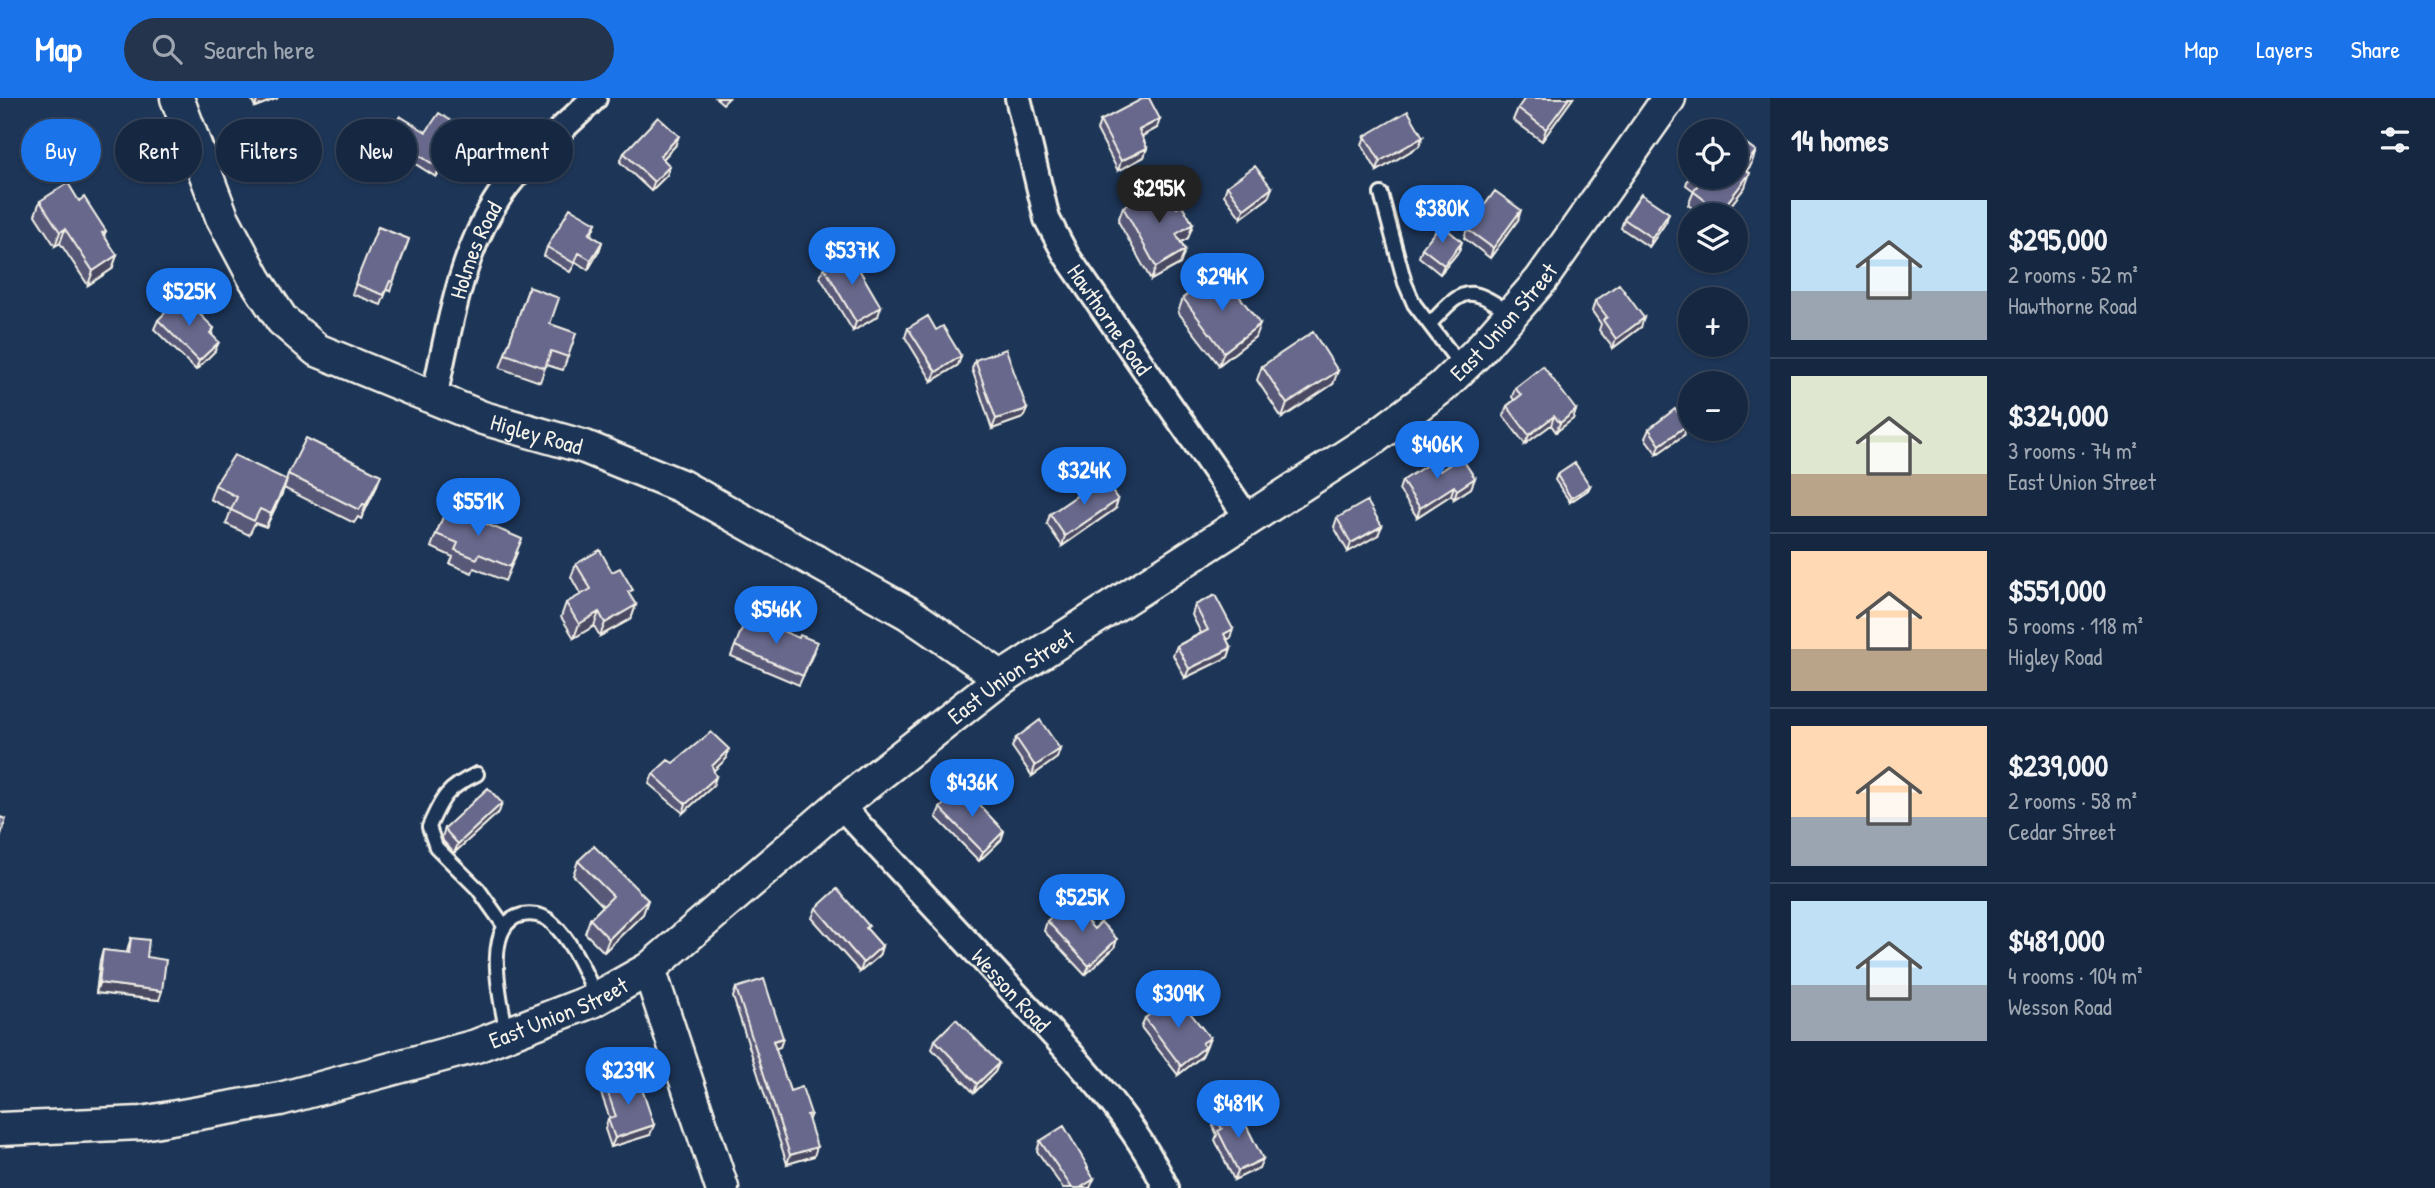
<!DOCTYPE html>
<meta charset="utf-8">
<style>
:root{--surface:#162841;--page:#23344c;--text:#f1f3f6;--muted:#9ea6b1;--line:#35445a;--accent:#1a73e8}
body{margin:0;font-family:"Patrick Hand",sans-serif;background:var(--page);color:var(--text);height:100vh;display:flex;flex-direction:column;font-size:26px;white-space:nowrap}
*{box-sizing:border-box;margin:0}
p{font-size:23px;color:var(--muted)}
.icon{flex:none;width:38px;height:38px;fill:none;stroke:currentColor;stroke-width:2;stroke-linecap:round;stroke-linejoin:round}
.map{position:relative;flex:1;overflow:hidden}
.sheet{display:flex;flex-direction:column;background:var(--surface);width:665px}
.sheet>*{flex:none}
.banner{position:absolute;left:21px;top:21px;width:665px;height:63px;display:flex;gap:14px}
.buttons{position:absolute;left:1678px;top:21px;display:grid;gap:14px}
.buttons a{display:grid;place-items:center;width:70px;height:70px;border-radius:50%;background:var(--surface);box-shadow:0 2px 5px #0004,0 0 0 2px var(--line);font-size:35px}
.price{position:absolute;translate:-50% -60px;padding:0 16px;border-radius:24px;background:var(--accent);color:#fff;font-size:23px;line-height:46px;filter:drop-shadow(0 2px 4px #0008)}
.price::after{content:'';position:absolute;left:50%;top:42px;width:21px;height:16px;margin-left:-10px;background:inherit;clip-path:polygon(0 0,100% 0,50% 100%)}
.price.on{background:#222;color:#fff}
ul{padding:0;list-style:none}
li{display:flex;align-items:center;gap:21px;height:175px;padding:0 21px}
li+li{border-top:2px solid var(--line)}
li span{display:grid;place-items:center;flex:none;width:196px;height:140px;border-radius:0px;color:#555}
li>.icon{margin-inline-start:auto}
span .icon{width:84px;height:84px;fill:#fffc;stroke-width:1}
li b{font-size:30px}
h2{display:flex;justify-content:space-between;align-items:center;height:84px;padding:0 21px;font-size:30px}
.pill{padding:0 24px;border-radius:32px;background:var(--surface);box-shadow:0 2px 5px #0004,0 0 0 2px var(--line);font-size:24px;line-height:63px}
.pill.on{background:var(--accent);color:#fff}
header{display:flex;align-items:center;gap:42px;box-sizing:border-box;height:98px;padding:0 35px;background:var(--accent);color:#fff}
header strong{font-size:33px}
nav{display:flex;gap:38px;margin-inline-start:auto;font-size:24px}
.search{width:490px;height:63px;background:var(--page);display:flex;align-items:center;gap:18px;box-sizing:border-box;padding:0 24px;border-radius:38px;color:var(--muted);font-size:26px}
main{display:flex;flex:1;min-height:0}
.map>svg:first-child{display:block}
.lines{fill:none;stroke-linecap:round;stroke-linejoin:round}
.service-casing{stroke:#f4f1e8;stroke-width:18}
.minor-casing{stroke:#f4f1e8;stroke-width:30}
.tertiary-casing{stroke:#f4f1e8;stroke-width:37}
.service{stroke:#1d3557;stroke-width:12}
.minor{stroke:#1d3557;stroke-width:24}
.tertiary{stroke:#1d3557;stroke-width:32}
.wall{fill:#595978;stroke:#f4f1e8;stroke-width:2}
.shaded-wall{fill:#484962;stroke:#f4f1e8;stroke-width:2}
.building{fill:#67688c;stroke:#f4f1e8;stroke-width:2}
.labels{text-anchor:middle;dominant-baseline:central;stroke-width:7;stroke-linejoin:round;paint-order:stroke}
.street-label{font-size:23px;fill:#f4f1e8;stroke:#1d3557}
</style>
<header>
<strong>Map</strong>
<div class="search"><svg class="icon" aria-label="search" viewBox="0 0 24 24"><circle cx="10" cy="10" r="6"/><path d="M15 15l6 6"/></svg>Search here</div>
<nav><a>Map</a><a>Layers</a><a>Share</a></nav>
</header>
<main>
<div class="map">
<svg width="1770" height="1090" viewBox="0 0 1770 1090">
<rect width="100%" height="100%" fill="#1d3557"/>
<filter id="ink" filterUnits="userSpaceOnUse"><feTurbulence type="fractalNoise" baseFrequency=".0143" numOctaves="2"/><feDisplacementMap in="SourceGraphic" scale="14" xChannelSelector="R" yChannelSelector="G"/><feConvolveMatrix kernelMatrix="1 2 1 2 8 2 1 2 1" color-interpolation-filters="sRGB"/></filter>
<g filter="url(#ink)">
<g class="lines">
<defs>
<path id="service" d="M1381 96 1405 185 1414 206 1461 268
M1430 226C1463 190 1468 186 1510 215
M477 676C447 690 442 699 429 729L436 749 478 791 505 829
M507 936C502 908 480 826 522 817 534 815 544 817 552 825 573 844 585 875 597 900"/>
<g id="minor">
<path id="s1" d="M1018 0 1047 121 1066 157 1249 422"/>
<path id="s2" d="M434 300C449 231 460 156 500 97 526 59 563 32 594 0"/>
<path id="s3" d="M840 707C901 772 961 837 1021 902 1075 960 1132 1018 1166 1090"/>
</g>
<g id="tertiary">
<path id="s4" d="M177 0 222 119 255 181 282 222 317 252 483 320 585 349 681 388 908 515 1002 580"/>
<path d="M649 871 722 1090"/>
<path id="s5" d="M0 1031 142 1025 280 1001 476 948 592 903 649 871 840 707 1002 580 1374 340 1442 289 1477 255 1541 182 1669 0"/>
</g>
</defs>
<use href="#service" class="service-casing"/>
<use href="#minor" class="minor-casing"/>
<use href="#tertiary" class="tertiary-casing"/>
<use href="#service" class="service"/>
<use href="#minor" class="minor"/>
<use href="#tertiary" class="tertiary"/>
</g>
<path class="wall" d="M251 0H278L255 9Z
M716 0H729L723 6Z
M1573 0 1542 43 1513 22 1518 10Z
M1100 23 1157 30 1142 38 1147 50 1144 59 1118 73 1097 32Z
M426 34 460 40 436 79 384 46 388 37Z
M1365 38 1423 39 1419 48 1377 73 1362 47Z
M675 48 663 61 667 77 651 93 620 64 624 55Z
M1751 67 1747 72 1745 89 1723 117H1702L1688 107 1694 93 1686 87 1690 75V79H1736Z
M1227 88 1268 100 1241 120 1224 97Z
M40 103H79L106 133 104 138 117 157 112 171 88 187 60 145 55 148 35 117Z
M1123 109 1177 110 1193 126 1188 140 1181 144 1185 152 1180 166 1151 182 1118 123Z
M1624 121 1666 124 1649 149 1621 130Z
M1518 122 1490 160 1464 140 1467 131Z
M596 125 591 137 602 144 599 153 588 172 576 164 570 174 544 158 547 149Z
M378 129 409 141 390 193 387 192 381 207 352 196Z
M1422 150 1459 153 1440 176 1419 159Z
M824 169 878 218 853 233 820 179Z
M529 189 550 226 576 235 563 272 546 267 540 284 500 270Z
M1217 192 1255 239 1219 267 1178 214 1183 200Z
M1595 203 1641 229 1613 250 1599 232 1601 226 1592 213Z
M158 222 214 230 212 237 215 253 196 272 154 231Z
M908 230 936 232 961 258 958 267 932 283 905 239Z
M975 262 1027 311 1023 320 992 331 972 271Z
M1262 268 1333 286 1282 320 1257 282Z
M1515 290 1576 312 1573 321 1556 334 1551 327 1525 346 1503 317 1507 308 1514 302 1512 299Z
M1649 331 1684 337 1657 356 1645 340Z
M1440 373 1475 380 1471 390 1454 401 1451 397 1417 419 1399 392 1402 383Z
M288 376 376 390 361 421 358 419 354 425 284 390 266 429 255 425 249 437 226 426 231 412 210 401 215 387 286 382Z
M1557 377 1590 388 1588 392 1570 404 1555 382Z
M1115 411 1062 448 1047 426 1050 416Z
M1337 420 1378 437 1348 454 1334 429Z
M436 436 517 455 505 483 474 470 472 475 450 466 453 459 431 449Z
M576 466 612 474 636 507 631 521 600 538 594 528 574 540 561 519 566 505 581 497 571 479Z
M1195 507 1230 540 1227 542 1231 550 1228 559 1185 580 1173 557 1177 548 1201 535 1192 517Z
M735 548 814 554 799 587 731 558Z
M1016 640 1060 651 1057 660 1032 678 1012 649Z
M726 661 714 672 713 688 683 715 649 686 653 676 673 665Z
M502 705 499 714 454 755 443 743 442 739 445 730Z
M940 710 1004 733 1001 742 979 763 936 719Z
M578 763 648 802 643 816 604 854 585 835 590 821 603 808 573 777Z
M816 810 867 831 882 848 879 858 860 874 812 820Z
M1047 823 1094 831 1117 841 1114 850 1085 877 1044 833Z
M131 840 147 859 159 902 96 895 100 862 103 852 127 855 128 849Z
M736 890 783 940 780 949 775 950 790 993 811 1016 808 1023 814 1058 787 1066 733 899Z
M1145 920 1210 940 1202 958 1178 977 1141 929Z
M935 942 999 965 995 974 974 995 932 951Z
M605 986 650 1037 611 1049 605 1031 608 1021H610L601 995Z
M1216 1019 1259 1070 1234 1082 1215 1042 1217 1037 1213 1028Z
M1040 1043 1088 1069V1072L1090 1090H1063L1037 1053Z"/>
<path class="shaded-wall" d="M258 0H278L255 9Z
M1569 0H1573L1542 43 1546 31Z
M1160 21 1157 30 1135 42 1139 32Z
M464 31 460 40 436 79 439 70Z
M679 38 675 48 657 67 660 58Z
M1423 39 1419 48 1377 73 1380 63Z
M1147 50 1144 59 1118 73 1121 63Z
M1756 53 1751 67 1738 83 1743 69Z
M670 68 667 77 651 93 654 84Z
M1750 75 1745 89 1723 117H1719L1720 114Z
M1272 90 1268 100 1241 120 1244 111Z
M1521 112 1518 122 1490 160 1493 150Z
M1669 115 1666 124 1649 149 1652 140Z
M1193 126 1188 140 1171 150 1176 136Z
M65 131 60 145 55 148 60 134Z
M602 144 599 153 588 172 591 162Z
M1462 144 1459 153 1440 176 1444 167Z
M1185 152 1180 166 1151 182 1156 169Z
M117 157 112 171 88 187 93 173Z
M881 209 878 218 853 233 856 224Z
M1644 220 1641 229 1613 250 1616 241Z
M1260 226 1255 239 1219 267 1224 254Z
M219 244 215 253 196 272 199 263Z
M961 258 958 267 932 283 936 274Z
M1338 273 1333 286 1282 320 1287 306Z
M1027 311 1023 320 992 331 996 321Z
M1576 312 1573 321 1556 334 1560 325Z
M1554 318 1551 327 1525 346 1529 337Z
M1687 327 1684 337 1657 356 1660 347Z
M381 377 376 390 361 421 366 407Z
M1475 380 1471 390 1454 401 1457 392Z
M287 382 282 396 266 429 271 416Z
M1454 388 1451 397 1417 419 1420 410Z
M1590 388 1588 392 1570 404 1571 400Z
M1118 402 1115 411 1062 448 1065 438Z
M1382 428 1378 437 1348 454 1351 445Z
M636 507 631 521 600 538 605 525Z
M599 514 594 528 574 540 579 526Z
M1233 531 1230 540 1220 545 1224 536Z
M1231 550 1228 559 1185 580 1189 571Z
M729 651 726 661 708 678 712 668Z
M1060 651 1057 660 1032 678 1035 668Z
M716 679 713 688 683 715 686 706Z
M502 705 499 714 454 755 458 746Z
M1004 733 1001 742 979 763 983 754Z
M648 802 643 816 604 854 609 841Z
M1117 841 1114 850 1085 877 1089 868Z
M882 848 879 858 860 874 863 865Z
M99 885 162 893 159 902 96 895Z
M783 940 780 949 770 952 773 943Z
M1210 940 1202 958 1178 977 1181 968 1202 945Z
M999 965 995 974 974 995 977 986Z
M654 1027 650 1037 611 1049 615 1040Z
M817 1049 814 1058 787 1066 790 1057Z
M1263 1061 1259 1070 1234 1082 1238 1073Z
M1094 1081 1090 1090H1080Z"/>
<path class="building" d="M1144 0H1149L1160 21 1139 32 1147 50 1121 63 1100 23Z
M1525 0H1569L1546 31 1518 10Z
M1408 13 1423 39 1380 63 1365 38Z
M439 15 464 31 439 70 388 37 400 18 426 34Z
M658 19 679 38 660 58 670 68 654 84 624 55Z
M1724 29 1730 33H1721Z
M1736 38 1756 53 1743 69 1750 75 1720 114 1693 93 1702 82 1698 79H1736Z
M1255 68 1272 90 1244 111 1227 88Z
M68 85 79 103 84 99 106 133 102 135 117 157 93 173 65 131 60 134 40 103Z
M1495 93 1521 112 1493 150 1467 131Z
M1150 94 1170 100 1177 110 1182 107 1193 126 1176 136 1185 152 1156 169 1123 109Z
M1641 96 1669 115 1652 140 1624 121Z
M570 110 596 125 589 136 602 144 591 162 579 155 574 165 547 149Z
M1441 126 1462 144 1444 167 1422 150Z
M378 129 409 141 393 184 390 183 384 197 355 186Z
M849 154 881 209 856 224 824 169Z
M1209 180 1217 192 1229 184 1260 226 1224 254 1183 200Z
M1619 186 1644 220 1616 241 1603 222 1607 219 1595 203Z
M529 189 559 200 550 226 576 235 568 259 551 253 545 270 505 256Z
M181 198 214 230 210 235 219 244 199 263 158 222Z
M928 218 936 232 943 228 961 258 936 274 908 230Z
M1313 234 1338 273 1287 306 1262 268Z
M1006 251 1027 311 996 321 975 262Z
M1543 268 1576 312 1560 325 1554 318 1529 337 1507 308 1521 297 1515 290Z
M1675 311 1687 327 1660 347 1649 331Z
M306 340 381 377 366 407 363 406 359 412 288 376Z
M234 357 287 382 271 416 260 411 254 423 231 412 237 399 215 387Z
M1461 359 1475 380 1457 392 1454 388 1420 410 1402 383 1433 363 1440 373Z
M1575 365 1590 388 1571 400 1557 377Z
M1103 380 1118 402 1065 438 1050 416Z
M1367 403 1382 428 1351 445 1337 420Z
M447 409 522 441 510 469 479 456 477 461 455 452 458 445 436 436Z
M600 452 612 474 620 470 633 492 628 494 636 507 605 525 599 514 579 526 566 505 591 491 576 466Z
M1215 497 1233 531 1224 536 1231 550 1189 571 1177 548 1208 532 1195 507Z
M747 518 799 540 800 537 817 544 803 578 735 548Z
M1040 622 1060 651 1035 668 1016 640Z
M711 634 729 651 712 668 716 679 686 706 653 676 668 662 673 665Z
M962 689 1004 733 983 754 940 710Z
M488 690 502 705 458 746 447 734 445 730Z
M0 719 6 721 0 740Z
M594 748 648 802 609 841 590 821 613 798 578 763Z
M837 791 869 828 866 830 882 848 863 865 816 810Z
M1069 803 1094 831 1101 824 1117 841 1089 868 1047 823Z
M131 840 149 842 147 859 166 862 162 893 99 885 103 852 129 855Z
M764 881 783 940 773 943 790 993 802 989 811 1016 807 1017 817 1049 790 1057 736 890Z
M1176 897 1210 940 1202 945 1205 949 1181 968 1145 920Z
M956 921 999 965 977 986 935 942Z
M638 979 654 1027 615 1040 608 1021 616 1019 605 986 625 980 626 983Z
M1237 1009 1263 1061 1238 1073 1218 1033 1222 1031 1216 1019Z
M1064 1028 1088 1069 1087 1070 1094 1081 1080 1090H1072L1040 1043Z"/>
</g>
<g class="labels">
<g class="street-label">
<text stroke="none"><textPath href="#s2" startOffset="154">Holmes Road</textPath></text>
<text stroke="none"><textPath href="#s1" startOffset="243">Hawthorne Road</textPath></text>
<text stroke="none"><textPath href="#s5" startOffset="1750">East Union Street</textPath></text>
<text stroke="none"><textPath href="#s4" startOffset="528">Higley Road</textPath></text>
<text stroke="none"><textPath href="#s5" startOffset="1141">East Union Street</textPath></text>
<text stroke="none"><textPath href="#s3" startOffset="252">Wesson Road</textPath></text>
<text stroke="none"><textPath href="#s5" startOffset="574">East Union Street</textPath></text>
</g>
</g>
</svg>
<div class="buttons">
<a><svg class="icon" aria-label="locate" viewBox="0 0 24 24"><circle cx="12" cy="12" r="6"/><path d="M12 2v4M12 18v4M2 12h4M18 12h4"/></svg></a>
<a><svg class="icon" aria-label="layers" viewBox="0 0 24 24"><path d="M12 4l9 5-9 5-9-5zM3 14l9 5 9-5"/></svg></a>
<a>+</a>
<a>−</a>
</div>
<b class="price on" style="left:1159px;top:127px">$295K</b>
<b class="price" style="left:1442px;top:147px">$380K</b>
<b class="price" style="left:852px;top:189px">$537K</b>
<b class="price" style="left:1222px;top:215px">$294K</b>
<b class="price" style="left:189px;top:230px">$525K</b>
<b class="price" style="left:1437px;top:383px">$406K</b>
<b class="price" style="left:1084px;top:409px">$324K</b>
<b class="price" style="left:478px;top:440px">$551K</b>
<b class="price" style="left:776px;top:548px">$546K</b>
<b class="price" style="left:972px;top:721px">$436K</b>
<b class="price" style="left:1082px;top:836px">$525K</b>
<b class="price" style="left:1178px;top:932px">$309K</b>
<b class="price" style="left:628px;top:1009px">$239K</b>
<b class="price" style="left:1238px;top:1042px">$481K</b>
<div class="banner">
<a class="pill on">Buy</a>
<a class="pill">Rent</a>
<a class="pill">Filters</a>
<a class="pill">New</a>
<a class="pill">Apartment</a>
</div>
</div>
<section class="sheet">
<h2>14 homes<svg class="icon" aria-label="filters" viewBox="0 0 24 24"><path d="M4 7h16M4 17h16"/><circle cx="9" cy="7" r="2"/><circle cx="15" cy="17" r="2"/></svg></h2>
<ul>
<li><span style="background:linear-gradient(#bfe0f5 65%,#9aa5b1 0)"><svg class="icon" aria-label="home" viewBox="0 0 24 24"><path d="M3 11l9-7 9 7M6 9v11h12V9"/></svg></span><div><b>$295,000</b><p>2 rooms · 52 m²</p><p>Hawthorne Road</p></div></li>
<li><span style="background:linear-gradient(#dfe7d0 70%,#b9a48a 0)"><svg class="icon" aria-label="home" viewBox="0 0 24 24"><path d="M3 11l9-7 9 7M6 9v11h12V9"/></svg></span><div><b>$324,000</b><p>3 rooms · 74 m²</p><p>East Union Street</p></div></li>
<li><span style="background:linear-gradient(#ffd9b3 70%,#b9a48a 0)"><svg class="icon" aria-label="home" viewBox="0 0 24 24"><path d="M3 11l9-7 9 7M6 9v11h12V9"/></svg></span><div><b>$551,000</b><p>5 rooms · 118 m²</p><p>Higley Road</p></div></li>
<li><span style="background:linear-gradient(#ffd9b3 65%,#9aa5b1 0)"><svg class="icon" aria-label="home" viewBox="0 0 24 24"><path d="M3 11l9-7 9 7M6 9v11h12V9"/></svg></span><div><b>$239,000</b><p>2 rooms · 58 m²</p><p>Cedar Street</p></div></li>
<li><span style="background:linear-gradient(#bfe0f5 60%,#9aa5b1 0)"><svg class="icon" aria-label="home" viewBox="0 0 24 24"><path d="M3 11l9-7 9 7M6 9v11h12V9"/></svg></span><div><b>$481,000</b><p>4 rooms · 104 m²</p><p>Wesson Road</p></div></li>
</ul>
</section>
</main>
